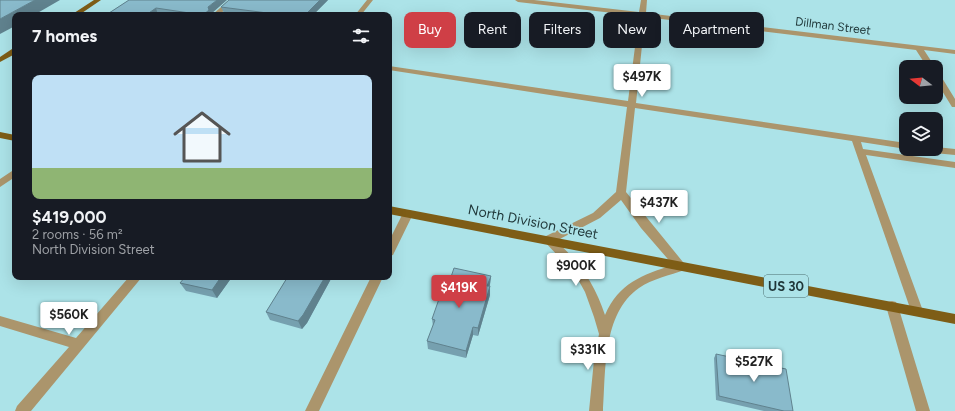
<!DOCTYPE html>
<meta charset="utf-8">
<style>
:root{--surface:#171b24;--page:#20242c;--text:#f1f3f6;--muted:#9ea1a6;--accent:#cf3f46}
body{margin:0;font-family:Figtree,sans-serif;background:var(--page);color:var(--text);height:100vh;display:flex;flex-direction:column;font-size:15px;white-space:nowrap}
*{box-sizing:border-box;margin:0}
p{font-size:13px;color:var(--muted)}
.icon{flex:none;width:22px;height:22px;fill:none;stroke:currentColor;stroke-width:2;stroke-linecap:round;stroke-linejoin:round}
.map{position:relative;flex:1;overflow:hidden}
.panel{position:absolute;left:12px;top:12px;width:380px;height:268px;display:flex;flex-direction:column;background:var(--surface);border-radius:8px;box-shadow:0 4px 16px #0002}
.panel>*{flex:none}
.hud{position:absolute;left:404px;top:12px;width:380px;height:36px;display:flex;gap:8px}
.needle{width:26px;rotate:286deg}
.tools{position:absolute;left:899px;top:60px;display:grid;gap:8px}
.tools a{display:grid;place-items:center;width:44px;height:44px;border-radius:8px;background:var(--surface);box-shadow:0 4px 16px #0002;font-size:20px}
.price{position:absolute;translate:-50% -34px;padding:0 9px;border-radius:4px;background:#fff;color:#222;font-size:13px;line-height:26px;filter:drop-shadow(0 1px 2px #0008)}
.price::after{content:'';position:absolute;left:50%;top:24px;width:12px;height:9px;margin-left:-6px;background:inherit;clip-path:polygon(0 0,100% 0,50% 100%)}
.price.on{background:var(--accent);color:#fff}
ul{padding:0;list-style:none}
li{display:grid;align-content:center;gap:8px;height:212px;padding:0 20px}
li span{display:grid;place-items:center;height:124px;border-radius:8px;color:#555}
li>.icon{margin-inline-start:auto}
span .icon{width:72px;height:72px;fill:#fffc;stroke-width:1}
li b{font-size:17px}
h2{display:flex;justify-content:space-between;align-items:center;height:48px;padding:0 20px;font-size:17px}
.chip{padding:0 14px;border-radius:8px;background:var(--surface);box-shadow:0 4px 16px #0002;font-size:14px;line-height:36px}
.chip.on{background:var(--accent);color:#fff}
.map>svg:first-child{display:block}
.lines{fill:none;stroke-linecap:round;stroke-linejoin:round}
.minor{fill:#ab956c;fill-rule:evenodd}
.major{fill:#7e5d16;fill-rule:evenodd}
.wall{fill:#76a0af}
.shaded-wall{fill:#60828e}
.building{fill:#89bacb;stroke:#60828e}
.labels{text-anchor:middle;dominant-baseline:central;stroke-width:3.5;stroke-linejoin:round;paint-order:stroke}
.far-street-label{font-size:12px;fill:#1f3638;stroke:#ace3e8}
.shield{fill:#ace3e8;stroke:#496a6d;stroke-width:1}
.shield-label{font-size:13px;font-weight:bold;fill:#1f3638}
.street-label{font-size:14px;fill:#1f3638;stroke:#ace3e8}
</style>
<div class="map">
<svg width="955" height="411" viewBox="0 0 955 411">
<rect width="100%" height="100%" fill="#ace3e8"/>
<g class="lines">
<path class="minor" d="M229 0H236L219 15H212Z
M367 0H373L361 15H355Z
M515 0H534L639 12 641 0H647L646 13 955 50V54L924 50 935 67H927L916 50 645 17 636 103 906 143V149L861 142 863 149 955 162V168L866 155 923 311 921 315 917 316 913 315 911 311 852 141 635 108 626 192 687 267 685 270C670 275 652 279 639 288 602 314 606 371 603 411H589L594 360 599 334 594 317 585 292 575 274 543 240 544 237 593 213 616 192 627 107 389 70V66L628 101 639 16 518 2ZM621 200 641 228 673 265C642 275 619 283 605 315 595 285 580 262 556 241L600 218Z
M936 73H939L955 99V107H952L936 81Z
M936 147 955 149V155L924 152 920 149H936Z
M15 169V177L0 187V179Z
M408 210 412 211 413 214 393 255 389 256V241L404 211Z
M129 277H142L31 411H15L17 406 69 347 0 326V316L76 338Z
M371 277H383L319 411H305Z
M892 301 896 302 898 306 930 411H916L886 306 888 302Z"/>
<path class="major" d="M94 0H101L79 15H71Z
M12 49H15V54L0 62V57Z
M0 132 15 135V141L0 138Z
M389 206 955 314V324L389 214Z"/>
</g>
<path class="wall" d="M129 0 211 14V15H106Z
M229 0H328L313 15H238L224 13 221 7Z
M491 276 490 284V295L478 336 473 335 466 358 428 349 427 341 433 326 432 319 451 277Z
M232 277 217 298 186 291 180 283Z
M332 277 307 323 302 329 270 320 266 312 286 280 285 278Z
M716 354 793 411H764L716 400 714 358Z"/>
<path class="shaded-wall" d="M35 0H60L34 15H15V26L0 34V19Z
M217 0H227L211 14V15H203L208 7Z
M320 0H328L313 15H305Z
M156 8 158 15H146Z
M491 276 490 284 487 294V286Z
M221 277H232L217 298 212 290Z
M325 277H332L307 323 302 329 298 321Z
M490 286V295L478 336V328Z
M473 327V335L466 358V351Z"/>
<path class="building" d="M0 0H35L0 19Z
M129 0H217L208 7 209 10 203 15 156 8 146 15H106Z
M229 0H320L305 15H274L275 14 221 7Z
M454 268 491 276 487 286H490L478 328 473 327 466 351 427 341 435 320 432 319 447 276 451 277Z
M185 277H221L212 290 180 283Z
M285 277H325L303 315 298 321 266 312 287 278H285Z
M716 354 786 369 793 411H784L719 396Z"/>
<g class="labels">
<g class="far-street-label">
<text transform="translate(833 26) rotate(7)">Dillman Street</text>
</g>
<rect class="shield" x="764" y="275" width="44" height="22" rx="3"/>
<g class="shield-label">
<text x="786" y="286">US 30</text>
</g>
<g class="street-label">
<text transform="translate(533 222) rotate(11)">North Division Street</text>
</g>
</g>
</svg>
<div class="tools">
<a><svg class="needle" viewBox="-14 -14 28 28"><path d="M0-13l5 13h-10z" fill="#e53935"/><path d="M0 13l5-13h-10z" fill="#9ea1a6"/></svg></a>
<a><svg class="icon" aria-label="layers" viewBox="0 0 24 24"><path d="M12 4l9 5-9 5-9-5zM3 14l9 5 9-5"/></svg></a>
</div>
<b class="price" style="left:642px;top:98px">$497K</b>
<b class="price" style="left:659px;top:224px">$437K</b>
<b class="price" style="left:576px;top:287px">$900K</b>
<b class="price on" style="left:459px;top:309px">$419K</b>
<b class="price" style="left:69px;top:336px">$560K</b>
<b class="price" style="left:588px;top:371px">$331K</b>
<b class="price" style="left:754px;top:383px">$527K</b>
<div class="hud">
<a class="chip on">Buy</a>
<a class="chip">Rent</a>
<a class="chip">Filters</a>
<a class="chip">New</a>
<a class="chip">Apartment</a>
</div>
<section class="panel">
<h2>7 homes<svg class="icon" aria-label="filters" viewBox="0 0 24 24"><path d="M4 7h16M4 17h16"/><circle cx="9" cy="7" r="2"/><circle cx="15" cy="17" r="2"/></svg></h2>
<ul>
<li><span style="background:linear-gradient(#bfe0f5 75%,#8fb573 0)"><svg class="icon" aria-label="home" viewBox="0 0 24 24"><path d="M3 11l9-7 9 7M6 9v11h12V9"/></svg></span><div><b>$419,000</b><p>2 rooms · 56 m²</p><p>North Division Street</p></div></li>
</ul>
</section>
</div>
